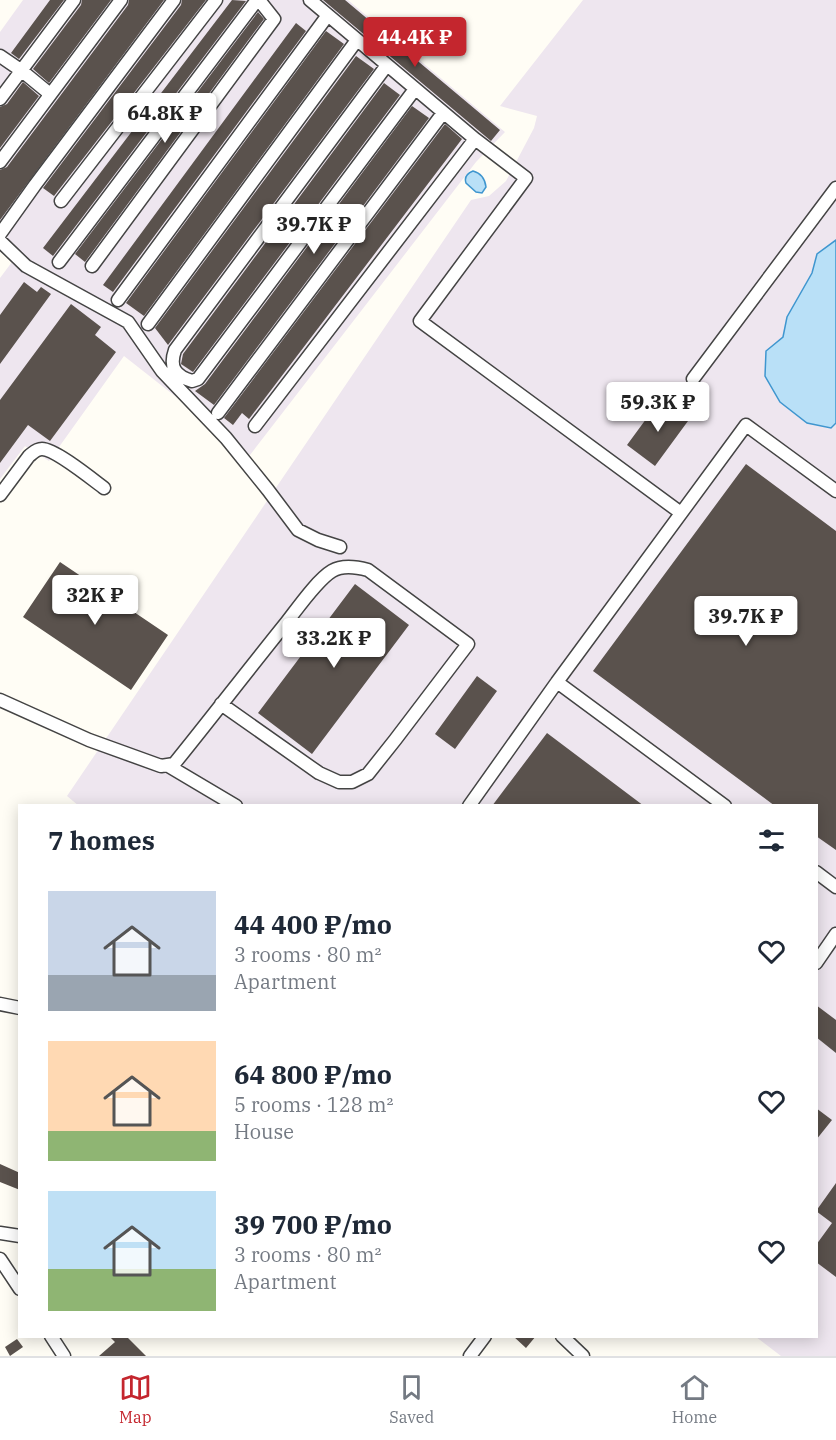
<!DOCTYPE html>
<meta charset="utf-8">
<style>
:root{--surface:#fff;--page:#f6f6f7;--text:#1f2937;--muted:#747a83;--line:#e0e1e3;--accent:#c4262e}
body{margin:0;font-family:"IBM Plex Serif",serif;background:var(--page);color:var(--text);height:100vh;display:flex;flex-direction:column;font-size:22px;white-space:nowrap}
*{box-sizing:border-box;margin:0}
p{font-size:20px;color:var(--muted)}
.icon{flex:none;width:33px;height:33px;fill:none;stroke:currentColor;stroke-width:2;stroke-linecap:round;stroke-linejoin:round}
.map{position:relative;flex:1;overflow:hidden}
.details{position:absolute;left:18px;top:804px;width:800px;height:534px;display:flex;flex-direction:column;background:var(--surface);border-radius:0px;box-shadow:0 3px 15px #0003}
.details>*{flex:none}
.price{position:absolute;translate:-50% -51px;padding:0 14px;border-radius:6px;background:#fff;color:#222;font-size:20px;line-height:39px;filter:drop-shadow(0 2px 3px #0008)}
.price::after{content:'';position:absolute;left:50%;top:36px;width:18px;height:14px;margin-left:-9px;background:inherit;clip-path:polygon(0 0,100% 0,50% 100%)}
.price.selected{background:var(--accent);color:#fff}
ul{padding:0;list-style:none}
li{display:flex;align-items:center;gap:18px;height:150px;padding:0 30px}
li span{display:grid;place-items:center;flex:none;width:168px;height:120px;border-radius:0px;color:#555}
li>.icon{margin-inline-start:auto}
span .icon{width:72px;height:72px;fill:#fffc;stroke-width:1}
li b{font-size:26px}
h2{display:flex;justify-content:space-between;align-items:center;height:72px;padding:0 30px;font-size:26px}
.dock{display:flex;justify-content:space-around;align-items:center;height:84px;border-top:2px solid var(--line);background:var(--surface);font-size:16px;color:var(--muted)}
.dock a{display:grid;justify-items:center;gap:3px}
.dock .selected{color:var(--accent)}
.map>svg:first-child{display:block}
.industrial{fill:#eee6ef}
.water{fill:#b9e0f7;stroke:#3f96cf;stroke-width:1.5}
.building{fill:#5a524d}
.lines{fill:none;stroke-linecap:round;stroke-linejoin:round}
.minor-casing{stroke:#444;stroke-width:15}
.minor{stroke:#fff;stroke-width:12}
</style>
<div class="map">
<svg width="836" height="1356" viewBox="0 0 836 1356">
<rect width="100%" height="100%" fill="#fffdf5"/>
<path class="industrial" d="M23 0H348L505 132 476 162 250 455 124 356 49 461 25 446 0 479V278L12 262 0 248V32Z
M583 0H836V1356H781L756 1337 816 1336V806H79L67 796 471 200 489 196 506 181 534 128 537 116 500 106Z"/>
<path class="water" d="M473 171C481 173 485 179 486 187L482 193 476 192 466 183C464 177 468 173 473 171Z
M836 240V423L831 428 807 423 780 402 765 376 766 351 783 337 787 317 812 273 817 254Z"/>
<path class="building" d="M50 0H64L19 59 11 53Z
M82 0H111L49 83 33 69 81 5Z
M129 0H164L0 220V170L7 167 128 5Z
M182 0H206L54 196 43 188 181 5Z
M232 0 246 1 53 256 43 248Z
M323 0H345L500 130 491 141Z
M258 12 264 19 85 262 75 254Z
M296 23 306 31 113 292 103 285Z
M326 31 344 44 144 316 126 303Z
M356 56 374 69 168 345 155 328Z
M23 82 39 96 0 148V107L7 104Z
M384 83 400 95 193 372 181 364 183 354Z
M412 106 429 118 214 405 195 391 205 384Z
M445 124 462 139 249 419 242 413 233 425 224 418Z
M24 282 37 292 41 287 51 294 0 364V315Z
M71 304 101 327 95 335 116 352 50 441 28 425 0 463V400Z
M660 400 688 421 655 466 627 445Z
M746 464 836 531V850L816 836V806H775L593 671Z
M60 562 168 635 131 690 23 617Z
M355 584 409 625 312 754 258 713Z
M477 676 497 691 455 749 435 734Z
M547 733 644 806H492Z
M816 1005 836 1020V1053L816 1037Z
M816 1108 832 1120 816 1140Z
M0 1164 20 1173V1190L0 1182Z
M836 1183V1277L816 1262V1245L832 1223 816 1211Z
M109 1336H126L146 1356H99L115 1342Z
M513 1336H536L526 1348Z
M17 1339 23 1347 10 1356 5 1347Z"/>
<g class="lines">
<defs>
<path id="minor" d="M0 56 22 71 50 94
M387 65 175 350C169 367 175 376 192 381L198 379 415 89
M0 99 74 0
M475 139 526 178 420 321 681 513
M0 162 121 0
M61 201 216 0
M0 234 35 185 174 0
M0 241 26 266 128 322 162 371 226 438 268 490 298 530 318 540 340 547
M59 262 257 0
M92 266 274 19 259 0
M118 300 328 15
M148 324 357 40
M693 379 836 188
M218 413 443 113
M255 426 475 139 310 0
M0 495 29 456C33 453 36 449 42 449 55 449 92 479 104 488
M0 700 89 740 161 766 174 764C212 717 248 670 286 623 297 609 317 580 332 571 342 565 357 567 368 570L468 644 395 740 368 774 352 782H339L319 773 221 704
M167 765 236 806
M469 806 557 682
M725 806 557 682 746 425 836 491
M816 872 836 887
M816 963 836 934
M0 1004 20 1008
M0 1233 20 1236
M0 1259 20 1289
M51 1336 64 1356
M562 1336 583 1356
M470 1356 485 1336"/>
</defs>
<use href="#minor" class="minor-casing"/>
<use href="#minor" class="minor"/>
</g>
</svg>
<b class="price selected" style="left:415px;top:68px">44.4K ₽</b>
<b class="price" style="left:165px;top:144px">64.8K ₽</b>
<b class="price" style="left:314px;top:255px">39.7K ₽</b>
<b class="price" style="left:658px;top:433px">59.3K ₽</b>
<b class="price" style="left:95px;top:626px">32K ₽</b>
<b class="price" style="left:746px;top:647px">39.7K ₽</b>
<b class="price" style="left:334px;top:669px">33.2K ₽</b>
<section class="details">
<h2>7 homes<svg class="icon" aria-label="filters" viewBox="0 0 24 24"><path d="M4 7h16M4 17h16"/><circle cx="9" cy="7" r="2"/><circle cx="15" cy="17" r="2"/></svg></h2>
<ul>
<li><span style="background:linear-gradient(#c9d6e8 70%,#9aa5b1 0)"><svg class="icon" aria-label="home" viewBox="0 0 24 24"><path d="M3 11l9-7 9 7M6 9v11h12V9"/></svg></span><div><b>44 400 ₽/mo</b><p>3 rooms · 80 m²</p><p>Apartment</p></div><svg class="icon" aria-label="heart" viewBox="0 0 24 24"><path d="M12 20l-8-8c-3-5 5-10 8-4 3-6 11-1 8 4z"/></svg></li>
<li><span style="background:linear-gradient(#ffd9b3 75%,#8fb573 0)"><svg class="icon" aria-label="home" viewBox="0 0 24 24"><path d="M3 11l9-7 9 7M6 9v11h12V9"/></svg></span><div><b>64 800 ₽/mo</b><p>5 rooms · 128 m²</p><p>House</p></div><svg class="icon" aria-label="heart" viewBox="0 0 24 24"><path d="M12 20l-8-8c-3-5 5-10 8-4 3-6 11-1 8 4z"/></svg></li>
<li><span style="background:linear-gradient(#bfe0f5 65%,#8fb573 0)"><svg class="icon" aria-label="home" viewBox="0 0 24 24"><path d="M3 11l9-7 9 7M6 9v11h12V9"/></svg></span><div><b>39 700 ₽/mo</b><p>3 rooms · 80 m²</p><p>Apartment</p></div><svg class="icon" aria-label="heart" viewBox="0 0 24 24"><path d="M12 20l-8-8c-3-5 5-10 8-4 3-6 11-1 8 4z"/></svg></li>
</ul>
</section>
</div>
<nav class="dock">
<a class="selected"><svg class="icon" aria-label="map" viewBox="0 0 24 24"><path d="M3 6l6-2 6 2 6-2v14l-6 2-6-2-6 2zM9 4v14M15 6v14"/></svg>Map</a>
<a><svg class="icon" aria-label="saved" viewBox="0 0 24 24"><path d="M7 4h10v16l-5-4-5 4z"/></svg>Saved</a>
<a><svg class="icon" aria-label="home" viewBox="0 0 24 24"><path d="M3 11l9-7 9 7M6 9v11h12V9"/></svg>Home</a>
</nav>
